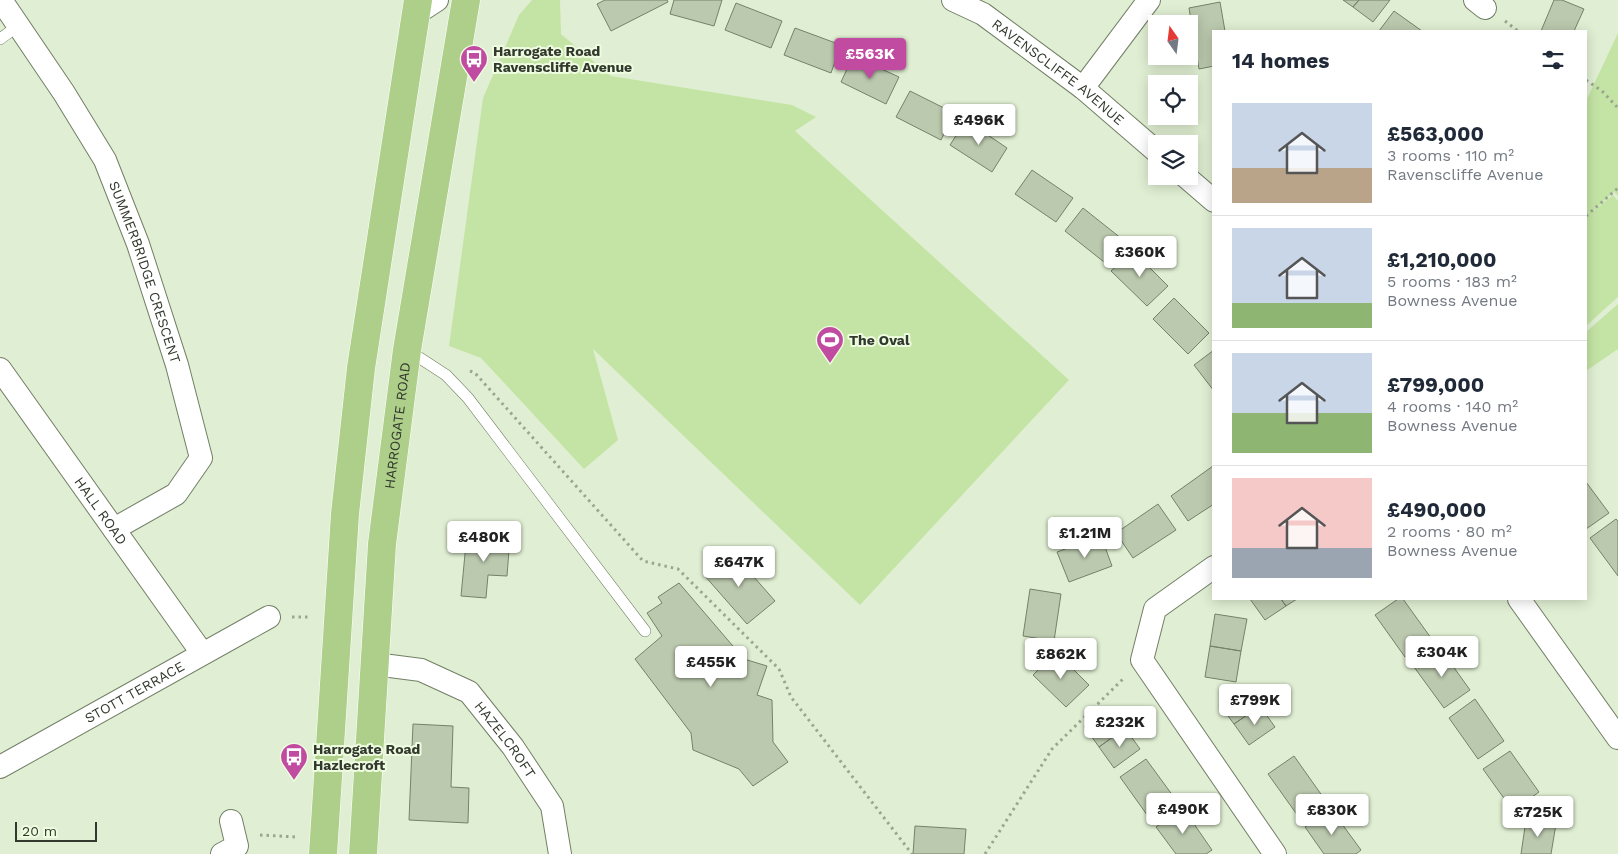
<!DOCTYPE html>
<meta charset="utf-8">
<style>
:root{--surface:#fff;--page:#f2f2f3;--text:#1f2937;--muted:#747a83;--line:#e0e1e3;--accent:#c14ba1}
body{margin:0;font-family:"Work Sans",sans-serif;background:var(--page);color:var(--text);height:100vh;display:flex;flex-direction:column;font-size:19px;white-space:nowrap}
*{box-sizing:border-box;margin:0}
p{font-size:16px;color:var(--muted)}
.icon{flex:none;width:28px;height:28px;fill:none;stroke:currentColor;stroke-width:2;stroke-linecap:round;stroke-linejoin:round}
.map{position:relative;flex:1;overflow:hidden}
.side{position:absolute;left:1212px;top:30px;width:375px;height:570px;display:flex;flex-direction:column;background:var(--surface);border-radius:0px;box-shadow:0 2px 12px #0003}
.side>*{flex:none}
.needle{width:32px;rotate:346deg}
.buttons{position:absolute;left:1148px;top:15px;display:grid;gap:10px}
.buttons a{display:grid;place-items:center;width:50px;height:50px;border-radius:0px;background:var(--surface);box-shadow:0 2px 12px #0003;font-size:25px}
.scale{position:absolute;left:15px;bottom:12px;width:82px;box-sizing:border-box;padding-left:5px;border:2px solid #32382d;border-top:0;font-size:14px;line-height:18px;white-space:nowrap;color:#32382d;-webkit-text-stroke:4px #eefce0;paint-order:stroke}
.price{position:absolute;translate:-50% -42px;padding:0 11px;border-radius:5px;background:#fff;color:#222;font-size:16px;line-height:32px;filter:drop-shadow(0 1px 2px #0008)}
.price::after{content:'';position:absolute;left:50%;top:30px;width:15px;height:11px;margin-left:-8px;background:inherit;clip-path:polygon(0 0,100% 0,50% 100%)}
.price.current{background:var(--accent);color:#fff}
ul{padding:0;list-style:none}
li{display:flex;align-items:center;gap:15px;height:125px;padding:0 20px}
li+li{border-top:1px solid var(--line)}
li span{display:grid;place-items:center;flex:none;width:140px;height:100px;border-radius:0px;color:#555}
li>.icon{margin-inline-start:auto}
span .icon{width:60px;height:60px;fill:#fffc;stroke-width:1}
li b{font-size:21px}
h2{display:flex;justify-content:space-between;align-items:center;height:60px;padding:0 20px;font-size:21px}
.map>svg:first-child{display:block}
.green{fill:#c4e4a5}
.building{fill:#bbc9ae;stroke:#758269}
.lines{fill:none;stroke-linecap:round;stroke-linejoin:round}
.lane-casing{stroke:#727f66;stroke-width:12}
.street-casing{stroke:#727f66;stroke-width:24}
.highway-casing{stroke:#fff;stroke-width:29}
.path{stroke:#9ba691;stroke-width:3;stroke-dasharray:2.5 4;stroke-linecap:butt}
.lane{stroke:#fff;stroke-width:11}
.street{stroke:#fff;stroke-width:22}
.highway{stroke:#adcf89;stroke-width:28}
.labels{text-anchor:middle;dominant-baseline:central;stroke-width:4;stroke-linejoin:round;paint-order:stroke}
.poi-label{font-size:14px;font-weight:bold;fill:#32382d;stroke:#eefce0;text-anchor:start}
.street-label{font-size:14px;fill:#32382d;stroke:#eefce0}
</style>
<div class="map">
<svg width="1618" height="854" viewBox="0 0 1618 854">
<rect width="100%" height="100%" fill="#e0efd3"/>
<path class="green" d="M532 0H560L561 34 611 76 792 105 816 117 795 131 1069 380 860 605 593 349 618 440 584 469 481 358 449 346 483 98 519 15Z
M1618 33V196L1614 192 1590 214 1613 195 1618 201V297L1586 326V101Z
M1618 304V349L1586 371V332Z"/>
<path class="building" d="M605 0H667L668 2 611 31 597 4Z
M674 0H722L714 26 670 14Z
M1343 0H1359L1353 7Z
M1359 0H1390L1373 22 1353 7Z
M1554 0H1562L1584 9 1574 31H1541Z
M1220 2 1225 31H1214V66L1199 69 1189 8Z
M736 3 782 21 771 48 725 30Z
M1394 11 1422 31H1379Z
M795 28 841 45 831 73 784 55Z
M853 56 899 77 886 104 841 82Z
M910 91 954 113 941 140 896 117Z
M966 120 1007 148 992 172 950 145Z
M1032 170 1073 198 1056 222 1015 194Z
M1083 208 1122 239 1104 262 1065 231Z
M1133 251 1168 286 1147 306 1111 271Z
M1174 298 1209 333 1188 354 1153 319Z
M1214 350V391L1194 365Z
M1213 466 1214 504 1188 521 1171 496Z
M1586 482 1609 513 1586 529Z
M1158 504 1176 530 1133 558 1116 533Z
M1616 519 1618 521V576L1590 538Z
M467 533 510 537 507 576 488 575 486 598 461 596Z
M1101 536 1112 566 1069 582 1057 552Z
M732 552 775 601 747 624 704 575Z
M679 583 744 659 767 666 757 695 772 700 773 742 788 762 753 786 739 769 693 750 691 733 635 659 662 636 647 613 662 603 658 597Z
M1030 589 1061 594 1054 641 1023 636Z
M1250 599H1281L1286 606 1265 620Z
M1281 599H1297L1286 606Z
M1398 599H1403L1431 638 1405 657 1375 615Z
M1215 614 1247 619 1241 651 1210 646Z
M1210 646 1241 651 1236 682 1205 677Z
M1440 648 1470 690 1444 708 1414 667Z
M1056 652 1089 685 1066 707 1033 675Z
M1245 685 1260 706 1234 724 1219 704Z
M1475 699 1504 741 1478 759 1449 718Z
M1260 706 1275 727 1249 745 1234 724Z
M1110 708 1125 728 1099 747 1084 726Z
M413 724 453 726 451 787 469 788 468 823 409 820Z
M1125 728 1140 749 1114 768 1099 747Z
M1510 751 1539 792 1513 811 1483 769Z
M1294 756 1323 797 1298 816 1268 774Z
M1146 759 1176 800 1150 819 1120 777Z
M1183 808 1212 850 1206 854H1176L1156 827Z
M1331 809 1361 850 1356 854H1324L1305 827Z
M1526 820 1556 824 1551 854H1521Z
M915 826 966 829 964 854H913Z"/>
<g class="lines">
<defs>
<path id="lane" d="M0 39 19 25
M409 351 446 375 468 398 645 631"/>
<g id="street">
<path id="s1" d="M1 0 64 93 105 160 138 244 177 365 201 458 176 494 114 529"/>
<path id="s2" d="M953 0 983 14 1083 88 1156 151"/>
<path d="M1475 0 1485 8"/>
<path d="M414 15 437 0"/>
<path d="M1083 88 1149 0"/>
<path d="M1185 176 1214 201"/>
<path id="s3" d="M0 369 202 653"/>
<path d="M1214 567 1155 609 1142 660 1275 854"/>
<path d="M1519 599 1618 738"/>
<path id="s4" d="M375 664 421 670 469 692 513 747 552 806 560 854"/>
<path id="s5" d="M0 767 269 617"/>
<path d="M222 854 237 846 231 821"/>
</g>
<g id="highway">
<path d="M323 854 345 514 361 368 418 0"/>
<path id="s6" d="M363 854 382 544 407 350 466 0"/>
</g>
</defs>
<use href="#lane" class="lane-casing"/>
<use href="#street" class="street-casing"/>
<use href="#highway" class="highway-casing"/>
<path class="path" d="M1505 21 1518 31
M1586 80 1602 91 1618 108
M1586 216 1618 188
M470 371 475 373 643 561 678 569 779 669 791 697 912 854
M292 617H311
M260 835 296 837
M985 854 1052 749 1124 678"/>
<use href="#lane" class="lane"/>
<use href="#street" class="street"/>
<use href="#highway" class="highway"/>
</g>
<defs>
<symbol id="bus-pin" viewBox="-11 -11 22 30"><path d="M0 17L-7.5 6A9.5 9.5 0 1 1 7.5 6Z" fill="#c14ba1" stroke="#eefce0"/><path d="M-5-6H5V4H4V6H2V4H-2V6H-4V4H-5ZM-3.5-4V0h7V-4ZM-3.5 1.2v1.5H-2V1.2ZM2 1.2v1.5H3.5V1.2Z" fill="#fff"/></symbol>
<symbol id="stadium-pin" viewBox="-11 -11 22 30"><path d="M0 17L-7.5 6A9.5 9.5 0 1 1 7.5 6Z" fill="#c14ba1" stroke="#eefce0"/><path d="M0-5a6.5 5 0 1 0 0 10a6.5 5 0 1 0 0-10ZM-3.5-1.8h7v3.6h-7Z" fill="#fff"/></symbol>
</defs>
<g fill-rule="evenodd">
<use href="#bus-pin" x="458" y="43" width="32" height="43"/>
<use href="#stadium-pin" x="814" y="324" width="32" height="43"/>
<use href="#bus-pin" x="278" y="741" width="32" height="43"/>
</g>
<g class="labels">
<g class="poi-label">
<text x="493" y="51">Harrogate Road<tspan x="493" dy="16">Ravenscliffe Avenue</tspan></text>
<text x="849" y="340">The Oval</text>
<text x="313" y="749">Harrogate Road<tspan x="313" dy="16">Hazlecroft</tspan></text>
</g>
<g class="street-label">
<text stroke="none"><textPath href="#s2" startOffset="128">RAVENSCLIFFE AVENUE</textPath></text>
<text stroke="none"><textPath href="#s1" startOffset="310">SUMMERBRIDGE CRESCENT</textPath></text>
<text stroke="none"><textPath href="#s6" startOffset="430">HARROGATE ROAD</textPath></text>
<text stroke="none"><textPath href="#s3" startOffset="174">HALL ROAD</textPath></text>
<text stroke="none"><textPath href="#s5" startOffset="154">STOTT TERRACE</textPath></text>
<text stroke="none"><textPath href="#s4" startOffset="159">HAZELCROFT</textPath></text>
</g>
</g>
</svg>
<div class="buttons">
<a><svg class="needle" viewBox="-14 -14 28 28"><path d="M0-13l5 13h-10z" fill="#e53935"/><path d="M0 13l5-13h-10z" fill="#747a83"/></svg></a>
<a><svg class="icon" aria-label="locate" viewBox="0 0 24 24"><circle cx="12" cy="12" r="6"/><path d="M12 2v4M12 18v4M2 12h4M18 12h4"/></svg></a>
<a><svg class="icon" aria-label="layers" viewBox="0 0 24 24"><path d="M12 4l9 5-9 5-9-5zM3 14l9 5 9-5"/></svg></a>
</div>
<div class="scale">20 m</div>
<b class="price current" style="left:870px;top:80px">£563K</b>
<b class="price" style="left:979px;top:146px">£496K</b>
<b class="price" style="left:1140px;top:278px">£360K</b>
<b class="price" style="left:1085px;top:559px">£1.21M</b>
<b class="price" style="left:484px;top:563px">£480K</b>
<b class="price" style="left:739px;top:588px">£647K</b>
<b class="price" style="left:1442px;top:678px">£304K</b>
<b class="price" style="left:1061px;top:680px">£862K</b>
<b class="price" style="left:711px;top:688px">£455K</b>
<b class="price" style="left:1255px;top:726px">£799K</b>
<b class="price" style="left:1120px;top:748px">£232K</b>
<b class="price" style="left:1183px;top:835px">£490K</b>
<b class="price" style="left:1332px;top:836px">£830K</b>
<b class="price" style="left:1538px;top:838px">£725K</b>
<section class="side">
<h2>14 homes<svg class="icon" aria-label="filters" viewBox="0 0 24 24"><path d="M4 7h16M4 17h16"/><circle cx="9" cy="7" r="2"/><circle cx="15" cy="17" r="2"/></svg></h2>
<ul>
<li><span style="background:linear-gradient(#c9d6e8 65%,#b9a48a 0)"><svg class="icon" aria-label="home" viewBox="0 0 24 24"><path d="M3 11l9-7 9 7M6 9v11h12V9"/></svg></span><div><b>£563,000</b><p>3 rooms · 110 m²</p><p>Ravenscliffe Avenue</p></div></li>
<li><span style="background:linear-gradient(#c9d6e8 75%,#8fb573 0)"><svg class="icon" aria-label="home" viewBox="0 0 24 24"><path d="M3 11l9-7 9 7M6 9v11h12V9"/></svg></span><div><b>£1,210,000</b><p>5 rooms · 183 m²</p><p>Bowness Avenue</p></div></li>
<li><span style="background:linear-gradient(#c9d6e8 60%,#8fb573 0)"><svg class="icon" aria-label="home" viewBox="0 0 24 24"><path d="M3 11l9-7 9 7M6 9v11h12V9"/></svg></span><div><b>£799,000</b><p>4 rooms · 140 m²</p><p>Bowness Avenue</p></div></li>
<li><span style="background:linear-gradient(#f6c9c9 70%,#9aa5b1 0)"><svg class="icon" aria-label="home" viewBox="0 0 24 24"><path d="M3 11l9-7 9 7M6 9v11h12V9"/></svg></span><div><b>£490,000</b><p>2 rooms · 80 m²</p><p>Bowness Avenue</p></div></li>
</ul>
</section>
</div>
